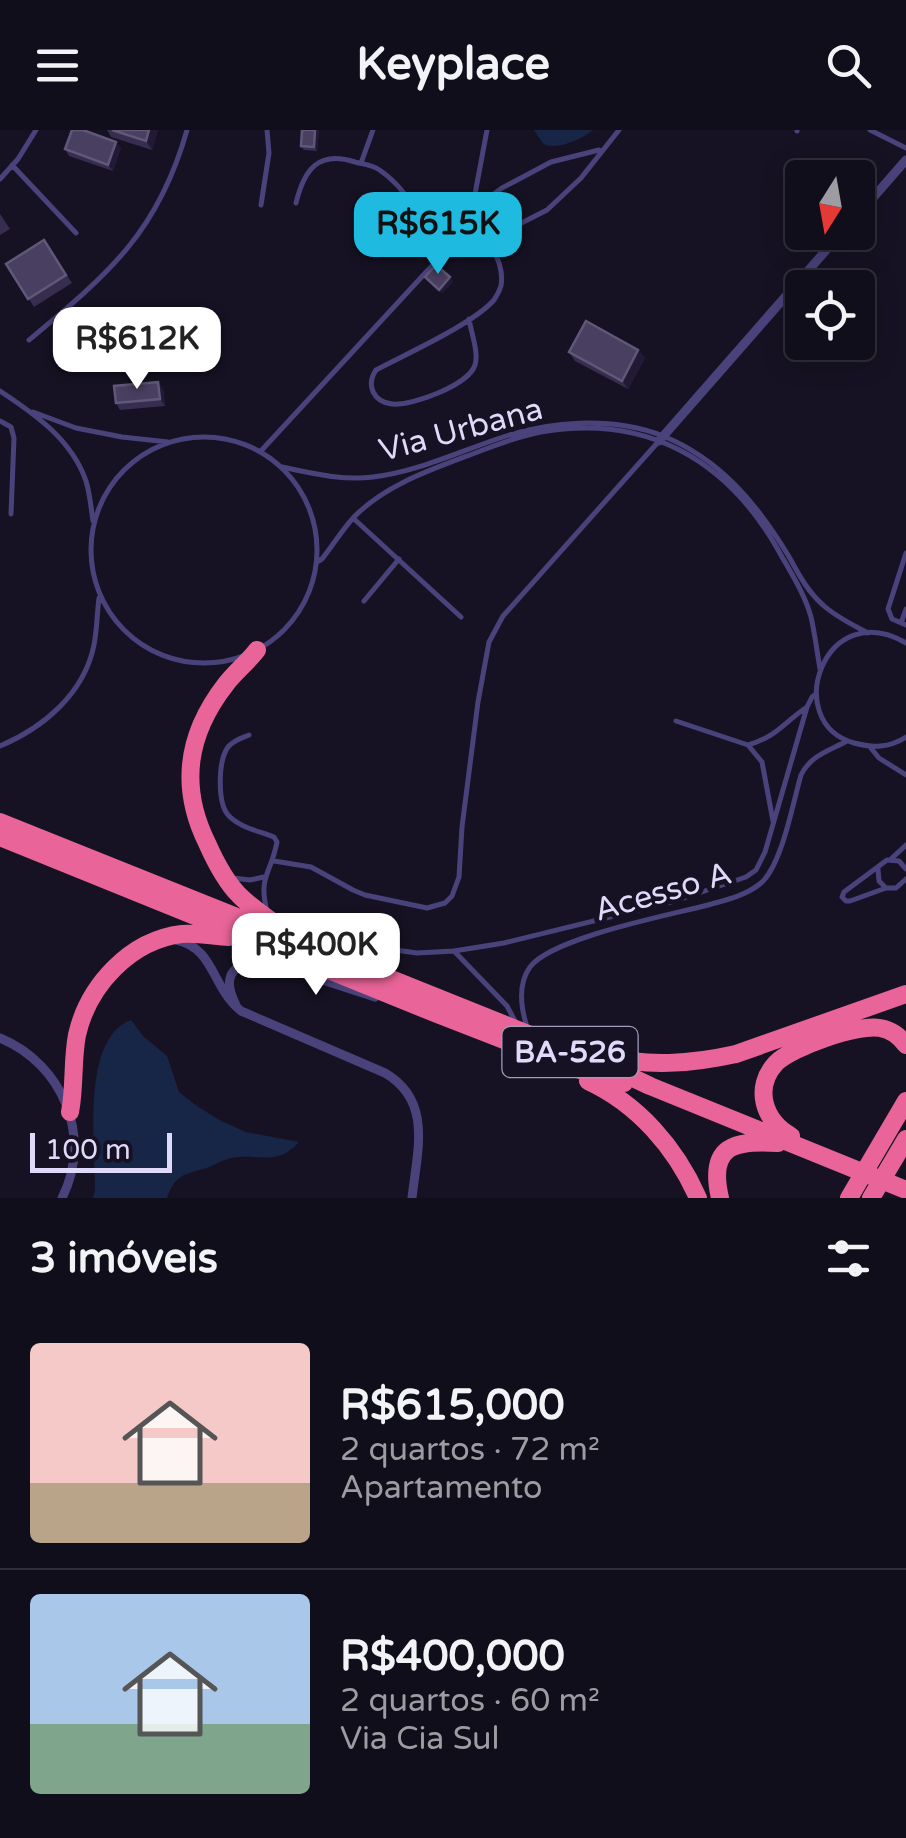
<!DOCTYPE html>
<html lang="pt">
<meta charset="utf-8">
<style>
:root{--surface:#100e1a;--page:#1e1c27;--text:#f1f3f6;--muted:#9c9ca2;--line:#302e39;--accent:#1fbadf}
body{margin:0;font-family:"Varela Round",sans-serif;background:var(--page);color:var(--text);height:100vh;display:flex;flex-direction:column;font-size:38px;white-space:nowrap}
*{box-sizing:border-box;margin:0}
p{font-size:32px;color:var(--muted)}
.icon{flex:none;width:55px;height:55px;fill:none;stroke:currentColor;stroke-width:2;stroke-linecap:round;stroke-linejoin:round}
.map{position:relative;height:1068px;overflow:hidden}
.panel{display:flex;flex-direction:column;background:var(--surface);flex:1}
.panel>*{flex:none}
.needle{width:65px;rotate:191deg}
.controls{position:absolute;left:785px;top:30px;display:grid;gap:20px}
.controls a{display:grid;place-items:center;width:90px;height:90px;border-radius:10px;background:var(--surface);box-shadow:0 5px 25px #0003,0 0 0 2px var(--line);font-size:50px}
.scale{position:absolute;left:30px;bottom:25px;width:142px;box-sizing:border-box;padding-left:10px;border:5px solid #dfd9fa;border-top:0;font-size:28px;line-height:35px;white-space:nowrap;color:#dfd9fa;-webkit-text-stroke:8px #161223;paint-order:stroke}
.price{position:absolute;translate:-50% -85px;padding:0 22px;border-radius:20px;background:#fff;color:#222;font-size:32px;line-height:65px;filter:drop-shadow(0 2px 5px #0008)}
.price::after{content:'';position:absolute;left:50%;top:60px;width:30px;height:22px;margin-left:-15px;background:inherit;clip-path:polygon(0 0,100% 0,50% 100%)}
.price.on{background:var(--accent);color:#111}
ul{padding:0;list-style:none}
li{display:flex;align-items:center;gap:30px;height:250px;padding:0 30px}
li+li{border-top:2px solid var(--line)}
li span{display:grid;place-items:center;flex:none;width:280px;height:200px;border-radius:10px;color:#555}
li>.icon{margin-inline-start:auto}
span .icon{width:120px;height:120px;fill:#fffc;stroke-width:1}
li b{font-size:42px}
h2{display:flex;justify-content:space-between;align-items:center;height:120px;padding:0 30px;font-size:42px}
header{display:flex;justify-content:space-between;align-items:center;height:130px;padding:0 30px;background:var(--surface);font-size:45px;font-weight:800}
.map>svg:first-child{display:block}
.water{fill:#172546}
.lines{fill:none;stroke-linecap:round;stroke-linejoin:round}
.lane{stroke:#4a437b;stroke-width:5}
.street{stroke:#4a437b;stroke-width:9}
.highway{stroke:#e96498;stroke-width:18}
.wall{fill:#372d4e}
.shaded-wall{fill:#221a35}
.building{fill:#493f60;stroke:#605878;stroke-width:2.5}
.labels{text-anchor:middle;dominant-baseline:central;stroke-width:10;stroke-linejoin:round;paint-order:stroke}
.shield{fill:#161223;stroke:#a39dba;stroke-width:2.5}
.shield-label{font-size:30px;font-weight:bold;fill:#dfd9fa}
.street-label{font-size:32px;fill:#dfd9fa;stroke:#161223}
</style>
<header><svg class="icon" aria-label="menu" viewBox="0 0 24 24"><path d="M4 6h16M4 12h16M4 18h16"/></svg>Keyplace<svg class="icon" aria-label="search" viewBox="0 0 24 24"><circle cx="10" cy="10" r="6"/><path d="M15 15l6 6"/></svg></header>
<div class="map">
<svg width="906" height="1068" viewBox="0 0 906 1068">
<rect width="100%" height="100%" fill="#161223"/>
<path class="water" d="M534 0H593C584 8 557 21 544 14 542 12 536 3 534 0Z
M131 890 143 906 167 926 179 962 197 976 221 991 246 1002 299 1012C277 1037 259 1023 232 1028 224 1029 217 1034 209 1037 186 1045 176 1042 167 1068H93L95 1060C95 1016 81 908 131 890Z"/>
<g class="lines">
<path class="lane" d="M870 0 906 18
M797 1V0
M361 33 373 0
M12 35 76 103
M0 49 18 29 36 0
M296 73C304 40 318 20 355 32 362 34 372 35 378 39 405 56 430 98 440 127
M261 75 269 23 267 0
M472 80 502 58 551 32 599 20
M455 120 472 80 487 0
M469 189C471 202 479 223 475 235 469 255 412 276 392 274 373 272 366 255 376 240 406 224 473 194 494 170 496 167 500 159 501 156 504 138 496 125 488 110
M29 210C108 144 158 103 187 0
M0 261C35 284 72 310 86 351 90 364 91 378 93 391
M33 282 76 298 122 307 168 312
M0 291 11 297 14 308 11 384
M91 420a113 113 0 1 1 226 0a113 113 0 1 1-226 0Z
M260 322 440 127 468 115 488 110 547 80 581 48 619 0
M282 337C311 343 343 351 373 347 416 342 456 323 497 309 548 291 611 286 663 306 720 329 757 374 788 425 798 443 807 461 823 475 836 487 853 495 868 503
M353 388 461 487
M906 423 888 479 892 489 906 495
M317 432 322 429C333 415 342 400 354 387 386 354 433 339 475 323 496 315 518 306 541 302 645 284 725 328 777 418 789 440 804 462 811 487 815 504 817 522 820 539
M364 471 399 429
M901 493 906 479
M906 513C825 465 780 592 854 613 873 618 889 618 906 607
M676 591 748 615
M249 605C242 608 234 610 228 617 218 631 217 674 229 686 241 698 259 701 274 707L277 712C271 744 258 746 267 781
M748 615 762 632 773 691
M748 615C778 606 783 593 807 577
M0 616C43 598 84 564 94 515 97 500 97 483 99 468
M870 617 879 628 906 645
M891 729 906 715
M274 731 311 737 353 760 365 765 427 778 445 773 452 766 459 747 462 697 478 572 489 512 503 486 659 311
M878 739 879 751 886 758
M906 739 899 731 887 730 844 762 842 767 846 771H850L886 758H896L906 749
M233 748 250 750 264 747
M319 813 330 811 417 823 454 821 504 813 675 771 746 747 756 740 765 722 807 577 812 567 816 564
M454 821 507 876 515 891
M527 897C521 878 517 855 530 837 552 808 665 786 704 776 722 771 746 766 761 753 782 735 793 672 801 645 811 625 829 621 847 611"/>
<path class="street" d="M858 85 906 30
M659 311 842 102
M176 810C215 818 211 857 241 881L385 943C433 971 417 1021 412 1068
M236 875C223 850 229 837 255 828L375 867
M0 908C63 934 93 1007 62 1068"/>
<path class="highway" d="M257 520C247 533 235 542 226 554 187 604 179 656 207 713 215 731 225 751 239 765 253 780 272 789 287 804
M0 692 608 936 650 956 906 1060
M0 707 437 884 586 942 624 953
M603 926C648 937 691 934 736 924L906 864
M588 951C638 974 676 1018 698 1068
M70 982C75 957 72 931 77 905 88 856 130 810 182 804 198 803 213 806 229 807
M791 1006C764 991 753 958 776 933 792 917 858 894 880 898 892 900 899 906 906 915
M720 1068C708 1016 733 1010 778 1013
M849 1068 906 971
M871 1068 906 1009"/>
</g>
<path class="wall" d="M107 0H158L152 20 111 7Z
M302 0H319L317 21 304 20 301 16Z
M121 18 113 41 69 26 65 19Z
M0 84 10 99 0 105Z
M44 110 72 153 34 177 6 134Z
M638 220 645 228 628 259 575 231 569 222Z
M163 258 165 276 120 280 116 273Z"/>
<path class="shaded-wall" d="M149 0H158L152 20 146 11Z
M315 0H319L317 21 314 17Z
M116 12 121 18 113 41 108 35Z
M450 147 453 152 442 164 439 160Z
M638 220 645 228 628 259 622 251Z
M158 252 163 258 165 276 160 269Z"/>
<path class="building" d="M72 0H83L116 12 108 35 65 19Z
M112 0H149L146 11Z
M302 0H315L314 17 301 16Z
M44 110 66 145 28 169 6 134Z
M436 135 450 147 439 160 425 147Z
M586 191 638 220 622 251 569 222Z
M158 252 160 269 116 273 114 256Z"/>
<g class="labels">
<rect class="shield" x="502.5" y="897" width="135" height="50" rx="8"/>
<g class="shield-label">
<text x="570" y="922">BA-526</text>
</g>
<g class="street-label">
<text transform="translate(461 300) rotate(-15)">Via Urbana</text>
<text transform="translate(663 762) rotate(-16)">Acesso A</text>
</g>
</g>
</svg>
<div class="controls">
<a><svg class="needle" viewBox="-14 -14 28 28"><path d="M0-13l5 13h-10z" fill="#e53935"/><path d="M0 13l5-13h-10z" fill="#9c9ca2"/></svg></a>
<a><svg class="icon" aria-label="locate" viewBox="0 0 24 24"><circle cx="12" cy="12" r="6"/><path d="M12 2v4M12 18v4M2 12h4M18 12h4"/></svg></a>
</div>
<div class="scale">100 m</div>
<b class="price on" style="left:438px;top:147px">R$615K</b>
<b class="price" style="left:137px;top:262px">R$612K</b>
<b class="price" style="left:316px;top:868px">R$400K</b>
</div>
<section class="panel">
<h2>3 imóveis<svg class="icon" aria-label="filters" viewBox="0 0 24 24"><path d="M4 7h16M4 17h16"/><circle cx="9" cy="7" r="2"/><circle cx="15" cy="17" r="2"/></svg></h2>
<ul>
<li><span style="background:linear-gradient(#f6c9c9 70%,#b9a48a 0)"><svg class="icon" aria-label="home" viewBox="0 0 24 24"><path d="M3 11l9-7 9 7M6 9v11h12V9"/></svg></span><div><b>R$615,000</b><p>2 quartos · 72 m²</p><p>Apartamento</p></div></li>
<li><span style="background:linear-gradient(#a9c7e8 65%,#7fa58c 0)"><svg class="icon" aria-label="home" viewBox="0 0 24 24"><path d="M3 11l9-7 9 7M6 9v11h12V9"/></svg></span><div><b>R$400,000</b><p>2 quartos · 60 m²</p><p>Via Cia Sul</p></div></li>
</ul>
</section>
